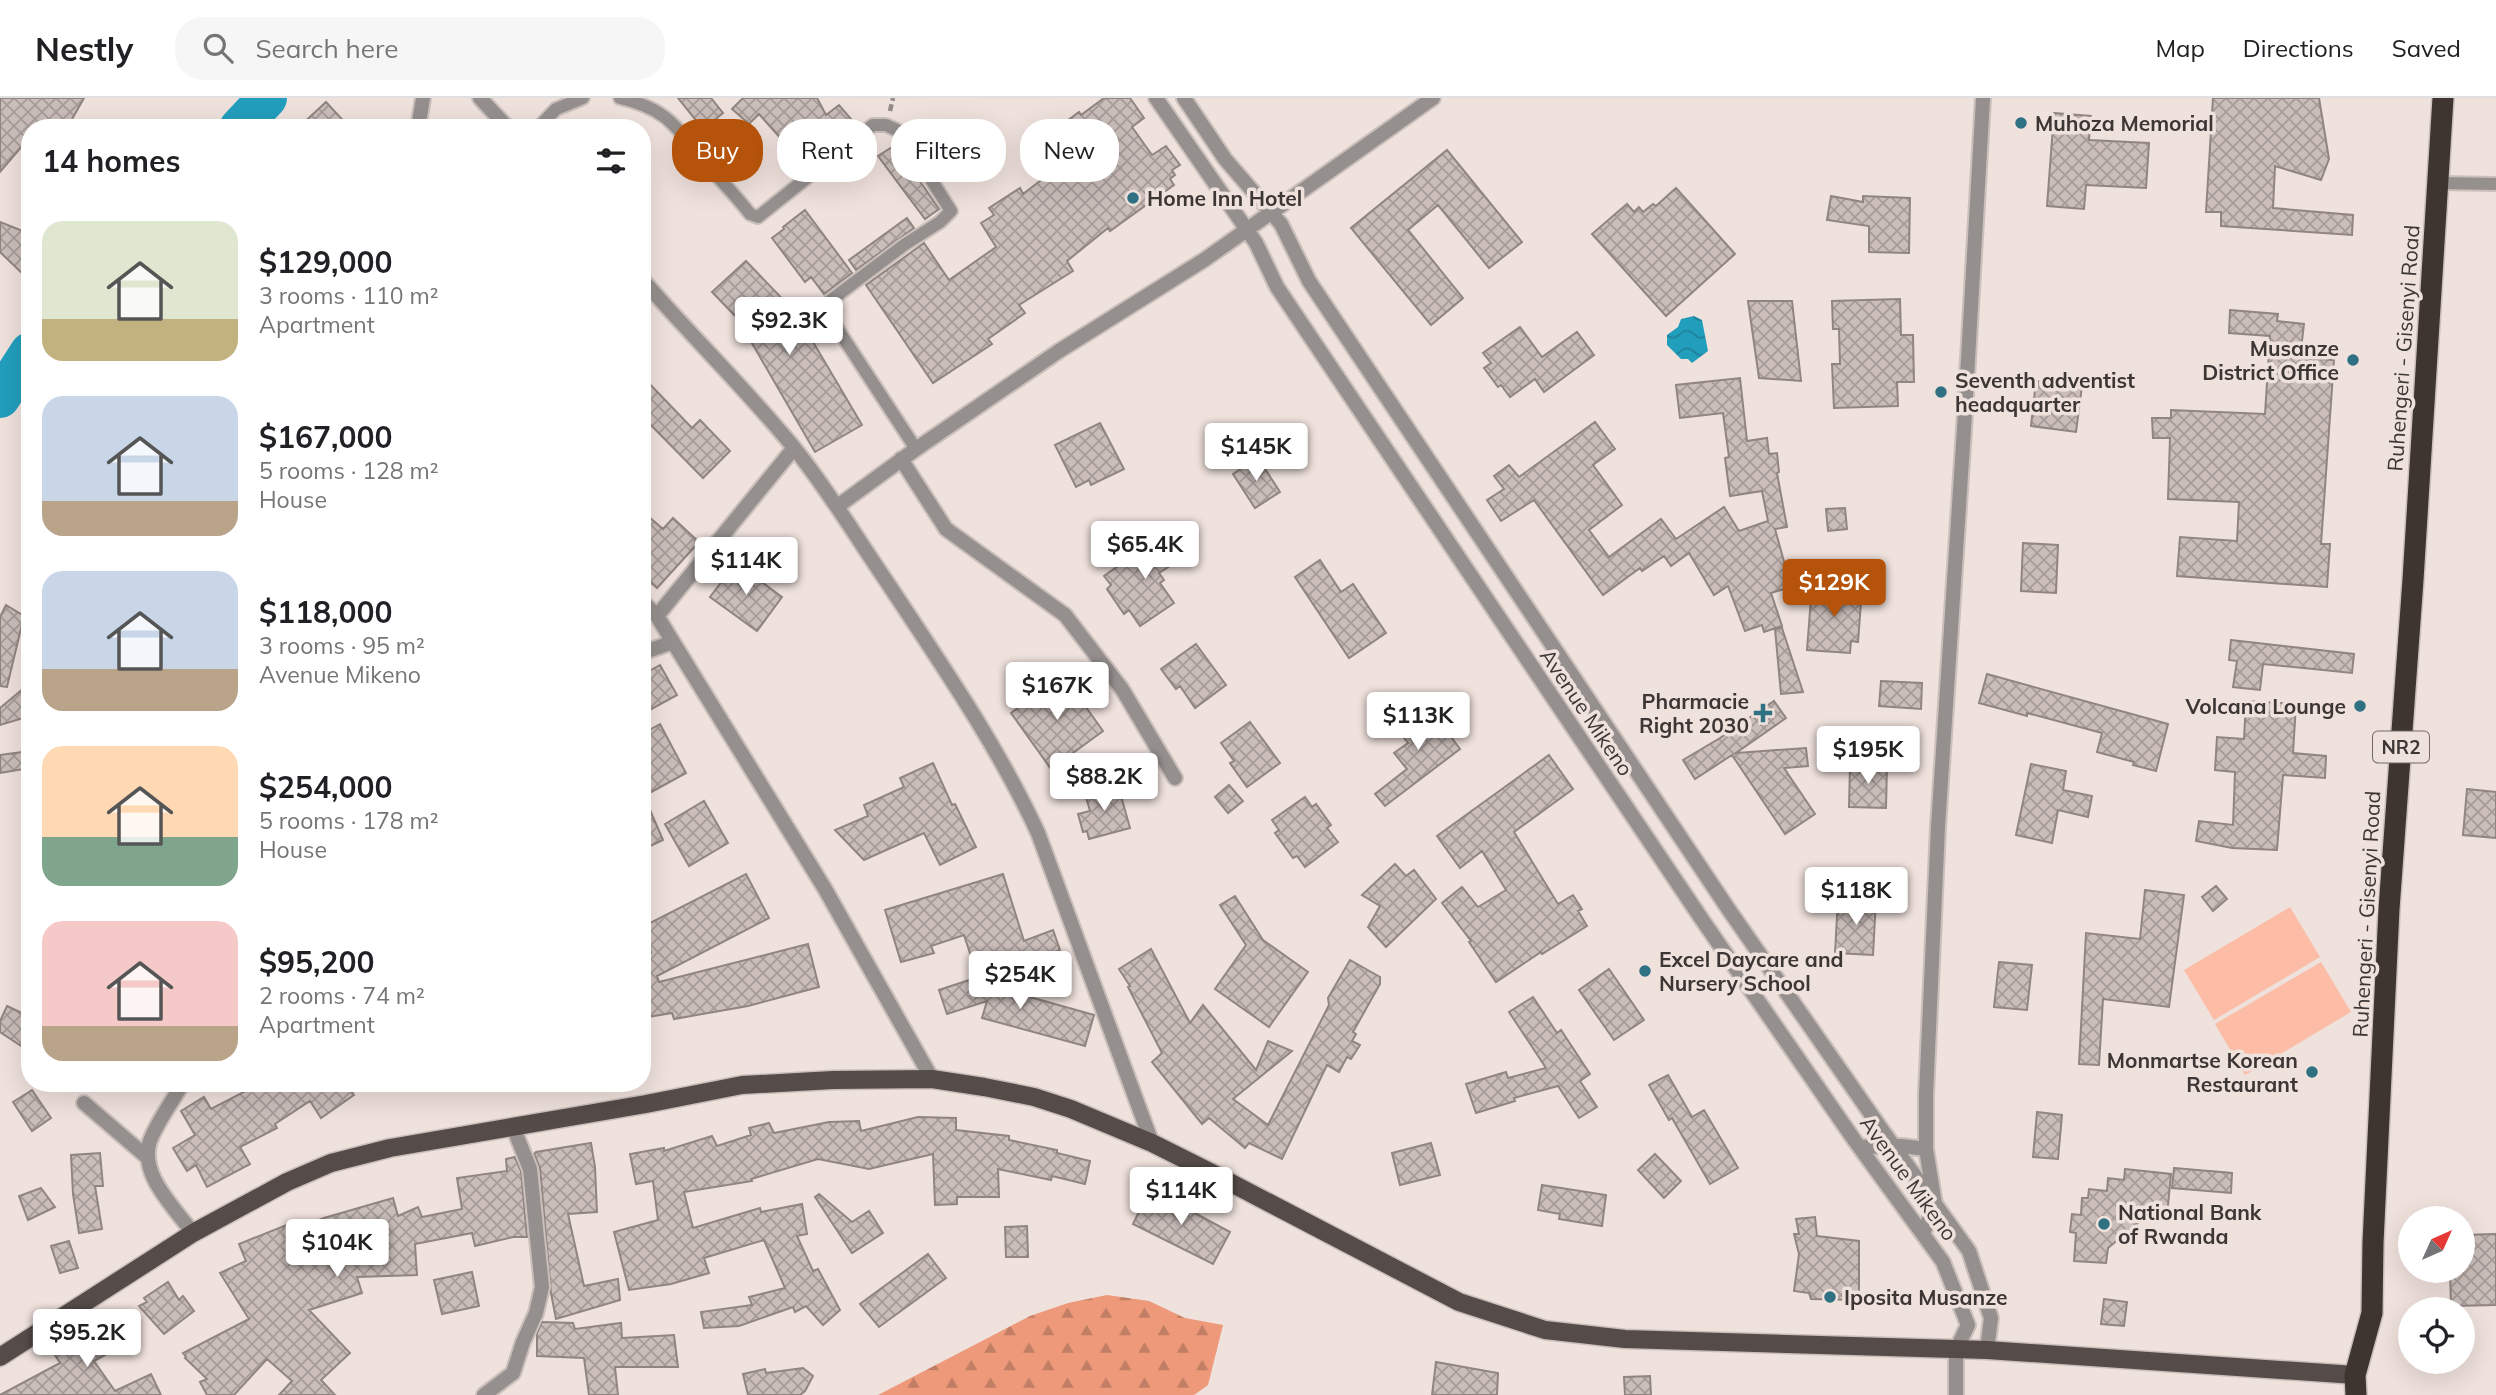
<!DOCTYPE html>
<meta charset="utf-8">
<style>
:root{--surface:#fff;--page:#f6f6f6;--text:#202124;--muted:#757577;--line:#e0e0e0;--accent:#b45309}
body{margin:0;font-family:Mulish,sans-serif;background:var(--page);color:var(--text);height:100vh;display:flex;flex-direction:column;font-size:26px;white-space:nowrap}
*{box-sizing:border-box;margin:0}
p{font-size:23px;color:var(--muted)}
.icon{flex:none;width:38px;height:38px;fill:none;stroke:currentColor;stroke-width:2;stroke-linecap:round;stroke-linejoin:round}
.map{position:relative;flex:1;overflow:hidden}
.sheet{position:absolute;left:21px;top:21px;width:630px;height:973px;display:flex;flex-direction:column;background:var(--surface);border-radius:28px;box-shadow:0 7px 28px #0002}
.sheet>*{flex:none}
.banner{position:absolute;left:672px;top:21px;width:665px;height:63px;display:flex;gap:14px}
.needle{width:46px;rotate:45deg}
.tools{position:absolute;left:2398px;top:1108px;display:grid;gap:14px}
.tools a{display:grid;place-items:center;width:77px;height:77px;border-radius:50%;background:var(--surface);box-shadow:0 7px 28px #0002;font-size:35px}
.price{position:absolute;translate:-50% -60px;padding:0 16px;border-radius:7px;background:#fff;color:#222;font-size:23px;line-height:46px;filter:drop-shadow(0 2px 4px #0008)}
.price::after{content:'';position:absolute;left:50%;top:42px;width:21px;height:16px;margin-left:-10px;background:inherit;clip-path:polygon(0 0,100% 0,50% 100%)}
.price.on{background:var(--accent);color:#fff}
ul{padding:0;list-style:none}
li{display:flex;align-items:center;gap:21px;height:175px;padding:0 21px}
li span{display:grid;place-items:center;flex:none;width:196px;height:140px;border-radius:21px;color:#555}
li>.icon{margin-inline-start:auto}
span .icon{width:84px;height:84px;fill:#fffc;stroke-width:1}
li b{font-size:30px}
h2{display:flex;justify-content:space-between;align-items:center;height:84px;padding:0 21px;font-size:30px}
.tag{padding:0 24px;border-radius:28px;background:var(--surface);box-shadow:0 7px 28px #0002;font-size:24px;line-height:63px}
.tag.on{background:var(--accent);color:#fff}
header{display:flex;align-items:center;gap:42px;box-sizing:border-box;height:98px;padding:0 35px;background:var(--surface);border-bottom:2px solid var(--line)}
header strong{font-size:33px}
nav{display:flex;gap:38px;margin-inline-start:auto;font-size:24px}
.search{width:490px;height:63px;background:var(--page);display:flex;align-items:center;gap:18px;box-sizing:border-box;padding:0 24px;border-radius:28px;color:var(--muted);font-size:26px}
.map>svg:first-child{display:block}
.forest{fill:url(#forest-firs)}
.green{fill:#fcbca5}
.water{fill:url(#water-waves)}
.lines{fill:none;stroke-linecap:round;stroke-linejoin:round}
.river{stroke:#229ebd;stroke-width:40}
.building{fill:url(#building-cross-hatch);stroke:#918580;stroke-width:2}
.lane-casing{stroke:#cbbfbb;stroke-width:16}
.street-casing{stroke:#cbbfbb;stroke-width:18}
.primary-casing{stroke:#cbbfbb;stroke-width:21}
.highway-casing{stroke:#cbbfbb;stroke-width:24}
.path{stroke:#948a87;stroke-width:4.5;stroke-dasharray:7 3.5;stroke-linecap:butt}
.lane{stroke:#95908e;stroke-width:12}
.street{stroke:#95908e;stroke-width:14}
.primary{stroke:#554b48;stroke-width:18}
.highway{stroke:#3e3430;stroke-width:21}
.poi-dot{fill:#2f7083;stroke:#efe1dc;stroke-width:2.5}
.labels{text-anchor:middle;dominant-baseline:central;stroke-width:7;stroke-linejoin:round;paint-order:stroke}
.shield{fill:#efe1dc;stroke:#726967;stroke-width:2}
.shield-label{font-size:19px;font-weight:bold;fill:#3c3635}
.poi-label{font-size:21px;font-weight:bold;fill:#3c3635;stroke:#efe1dc;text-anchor:start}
.street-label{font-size:21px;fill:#3c3635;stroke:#efe1dc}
</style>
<header>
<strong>Nestly</strong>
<div class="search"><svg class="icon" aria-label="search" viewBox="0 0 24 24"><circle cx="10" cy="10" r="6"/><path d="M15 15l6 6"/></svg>Search here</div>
<nav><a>Map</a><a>Directions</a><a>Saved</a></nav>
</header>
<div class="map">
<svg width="2496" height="1297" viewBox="0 0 2496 1297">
<defs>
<pattern id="forest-firs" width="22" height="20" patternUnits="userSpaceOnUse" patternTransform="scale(1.75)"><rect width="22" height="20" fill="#ed997a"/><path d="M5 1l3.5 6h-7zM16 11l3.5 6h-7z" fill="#c17e65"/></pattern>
<pattern id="water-waves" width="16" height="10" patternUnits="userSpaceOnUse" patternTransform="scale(1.75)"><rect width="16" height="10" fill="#229ebd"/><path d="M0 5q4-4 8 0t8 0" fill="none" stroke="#1f829a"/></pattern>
<pattern id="building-cross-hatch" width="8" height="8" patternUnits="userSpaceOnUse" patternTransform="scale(1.75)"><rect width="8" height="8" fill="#cbbeba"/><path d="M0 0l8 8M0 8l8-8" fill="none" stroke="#a69b98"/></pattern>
</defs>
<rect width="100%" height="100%" fill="#efe1dc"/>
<path class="forest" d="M1107 1197 1149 1203 1185 1220 1223 1227 1208 1287 1194 1297H878L1030 1218 1068 1205Z"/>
<path class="green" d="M2290 809 2320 859 2214 922 2184 872Z
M2321 864 2351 914 2245 977 2215 926Z"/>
<path class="water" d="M1694 218 1702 222 1708 253 1692 265 1688 261H1681L1667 247V237L1678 229 1681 221Z"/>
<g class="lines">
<path class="river" d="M239 30 267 0
M0 300 30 254"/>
</g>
<path class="building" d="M0 0H84L67 30H30V51L23 47 0 74Z
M678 0H711L723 15 703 31Z
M743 0H817L826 17 839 7 857 28 803 72 778 48 783 43 759 16 749 26 732 11Z
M1104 0H1130L1144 20 1132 29 1152 57 1166 48 1180 67 1172 72 1175 77 1170 81 1174 87 1110 133 1108 130 1067 163 1073 173 1019 207 1025 215 988 241 992 246 933 285 866 187 924 145 949 182 996 149 981 125 994 117 989 110 1020 90 1023 96 1062 66 1044 40 1079 14 1081 17Z
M2213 0H2319L2329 61 2321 82 2275 68 2273 110 2353 117 2352 137 2221 128V114H2206Z
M326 4 350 30H298Z
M2054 15 2091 18 2089 42 2149 45 2146 90 2086 87 2084 111 2047 108Z
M895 47 939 111 925 121 878 58Z
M1447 52 1522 144 1489 170 1438 107 1408 132 1463 200 1431 227 1351 130Z
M1676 90 1735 156 1666 218 1592 136 1627 106 1634 114 1639 109 1643 114 1653 106 1656 108Z
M1831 98 1863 104V98L1910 100 1909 155 1869 154V128L1827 122Z
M805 112 852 175 824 196 811 179 805 184 772 140 784 131 783 129Z
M907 120 914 130 856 172 849 162Z
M0 124 30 136V183L0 154Z
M746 163 796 215 862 327 815 354 738 221 712 194Z
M1900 201 1901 237H1913L1914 284H1897L1898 308 1834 310 1832 266H1840L1839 231H1833L1832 203Z
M1748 203H1792L1801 283 1759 280Z
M2230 212 2278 216 2277 223 2304 226 2300 260 2334 262 2321 446H2330L2327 489 2177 478 2180 439 2237 443 2239 404 2168 401 2170 340H2153L2152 320H2171V312L2265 316 2270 238 2229 235Z
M1520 229 1542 259 1577 234 1594 257 1544 294 1535 281 1510 299 1501 287 1498 289 1484 270 1491 265 1483 255Z
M642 278 692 330 700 322 730 353 703 380 642 318Z
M1740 280 1747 343 1767 340 1769 356 1777 355 1779 374 1777 375 1787 429 1775 431 1791 489 1771 495 1782 528 1764 534 1762 527 1745 533 1728 488 1714 497 1689 455 1671 468 1664 458 1642 473 1640 470 1603 497 1534 402 1501 423 1487 402 1504 391 1494 378 1509 367 1519 379 1595 324 1615 351 1593 367 1622 407 1589 432 1609 459 1661 421 1676 441 1724 409 1739 433 1768 423 1762 393 1730 398 1725 360 1729 359 1723 315 1680 320 1676 287Z
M2036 283 2082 288 2076 334 2031 328Z
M1100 325 1124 371 1091 387 1089 382 1076 389 1055 347Z
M1258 360 1280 394 1255 410 1233 376Z
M1845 410 1847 431 1828 433 1826 411Z
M642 413 663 431 673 420 699 444 657 490 642 477Z
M1175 436 1189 456 1159 475 1164 482 1160 485 1174 505 1140 528 1129 512 1124 516 1107 491 1111 487 1104 478 1139 453 1142 458Z
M2023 445 2058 447 2056 495 2021 493Z
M1320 462 1341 494 1353 486 1386 535 1349 560 1295 479Z
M736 465 782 499 757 533 710 499Z
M1812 487 1862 491 1858 544 1851 543 1850 555 1807 552Z
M6 507 24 518 7 589 0 588V519Z
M1782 530 1803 594 1781 596 1775 531Z
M2231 542 2354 556 2352 575 2263 566 2260 592 2233 589 2237 563 2229 562Z
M1196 546 1226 587 1195 610 1180 588 1176 591 1161 571Z
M660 567 677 597 648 613 642 602V577Z
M1987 576 2168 626 2156 673 2133 667 2134 664 2097 654 2102 635 2027 615V618L1979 605Z
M1063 577 1103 633 1051 671 1011 615Z
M1881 583 1922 585 1921 611 1879 608Z
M30 585V618L0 627V610Z
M1774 603 1786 620 1736 655 1806 650 1808 668 1784 670 1815 716 1785 736 1732 657 1695 681 1683 662 1720 640Z
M2246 603 2296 606 2293 655 2326 658 2325 680 2283 677 2277 752 2232 750 2196 743 2199 723 2233 727 2235 674 2215 672 2217 639 2244 641Z
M1412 610 1418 618 1424 613 1433 624 1437 620 1460 651 1385 708 1375 696 1407 671 1394 655 1408 645 1392 625Z
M1250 624 1280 665 1247 689 1230 665 1234 663 1221 645Z
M660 626 686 675 644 698 663 742 642 752V636Z
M30 653V670L0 675V657Z
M1549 657 1573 691 1514 734 1558 806 1573 797 1582 811 1578 813 1587 828 1542 856 1541 854 1496 884 1469 844 1471 843 1442 805 1462 789 1478 809 1506 792 1482 753 1460 770 1437 738Z
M933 665 952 707 955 706 976 749 940 767 924 735 864 762 835 732 868 718 864 707 904 689 900 680Z
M1850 666 1887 668 1886 710 1849 709Z
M2031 666 2066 673 2063 692 2092 698 2088 719 2058 712 2052 745 2016 737Z
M1118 687 1130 730 1089 741 1087 733 1083 734 1078 716 1090 713 1085 696Z
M1229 687 1243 703 1228 715 1215 699Z
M2467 691 2496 694V740L2463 737Z
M1305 699 1312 709 1316 706 1331 727 1327 730 1338 744 1305 769 1297 758 1293 760 1275 735 1279 732 1272 722Z
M704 703 728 745 689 768 665 726Z
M1395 766 1406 778 1414 772 1436 801 1386 849 1368 829 1380 808 1362 797Z
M746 776 769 820 657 878 659 884 808 846 819 889 748 908 674 921 672 915 642 920V844L648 855H651L646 827Z
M1003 776 1024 843 1053 832 1060 852 979 883 964 837 931 848 934 855 901 864 885 812Z
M2216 788 2227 801 2213 813 2202 799Z
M2145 792 2184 797 2169 909 2103 901 2099 967 2079 966 2086 835 2140 841Z
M1235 798 1263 842 1308 874 1269 929 1215 891 1246 847 1220 807Z
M1838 800 1876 802 1873 857 1835 855Z
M1151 851 1190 925 1203 907 1256 972 1268 943 1292 953 1233 1001 1268 1027 1329 907 1328 900 1350 862 1380 879V886L1353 934 1356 936 1352 943 1360 947 1351 961 1347 959 1339 974 1327 967 1282 1061 1249 1045 1245 1050 1209 1020 1202 1026 1152 964 1162 955 1128 889 1130 888 1119 871Z
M1999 864 2032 867 2027 912 1994 909Z
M1609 871 1644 922 1614 942 1579 892Z
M969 882 1094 917 1085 948 982 920 987 903 947 916 939 892Z
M1533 899 1557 935 1561 932 1590 976 1580 983 1597 1009 1579 1020 1558 988 1514 1000 1515 1003 1476 1015 1466 986 1506 974 1508 980 1546 970 1509 914Z
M7 908 30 919V954L0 934V923Z
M1668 977 1692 1019 1704 1012 1738 1070 1710 1086 1672 1020 1669 1022 1649 987Z
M261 985H346L354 997 321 1020 310 1003 275 1026 277 1030 240 1049 250 1066 207 1089 196 1067 187 1073 173 1050 195 1037 181 1013 204 999 211 1011Z
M32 992 51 1020 32 1033 13 1004Z
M2037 1014 2062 1017 2058 1061 2033 1059Z
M918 1019 956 1020V1032L1009 1038V1042L1057 1052V1055L1090 1063 1085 1086 1052 1078 1051 1082 998 1071 999 1099H957V1106L935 1107 933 1056 869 1071 818 1061 751 1081 752 1083 684 1094 693 1130 760 1110 761 1114 802 1106 807 1136 797 1138 813 1173 818 1171 840 1212 823 1227 806 1208 795 1214 793 1209 739 1228 704 1230 701 1214 752 1207 749 1199 785 1190 764 1142 704 1160 709 1175 671 1186 629 1192 614 1134 658 1122 653 1083 636 1086 630 1056 664 1050V1053L712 1038 717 1048 751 1037 749 1030 769 1025 774 1035 829 1024 859 1023 861 1033Z
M591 1045 595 1069 597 1114 568 1116 584 1188 618 1181 620 1202 556 1221 551 1195 540 1070 534 1056 536 1054Z
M1431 1045 1440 1077 1400 1087 1392 1055Z
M100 1055 103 1088H95L102 1131 79 1135 73 1096 71 1057Z
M1655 1056 1681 1083 1664 1100 1638 1072Z
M515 1059 521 1073 527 1139H513L475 1148 472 1135 415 1146 417 1177 357 1179 362 1195 309 1212 350 1255 321 1282 335 1297H279L292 1283 267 1261 234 1297H207L200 1284 207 1281 185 1260 186 1259 183 1255 249 1221 220 1175 246 1163 239 1146 289 1126 291 1133 324 1120 393 1100 398 1118 418 1109 422 1119 462 1111 457 1080 507 1073 506 1061Z
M2174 1070 2232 1075 2231 1095 2172 1090Z
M2125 1071 2171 1076 2167 1118 2149 1116 2108 1150 2106 1165 2074 1163 2076 1135 2070 1134 2072 1116 2081 1117 2082 1100H2088L2089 1091 2107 1093 2108 1080 2124 1082Z
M1542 1087 1606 1097 1602 1128 1559 1121 1560 1116 1538 1112Z
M41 1090 55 1109 28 1122 19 1098Z
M1150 1091 1230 1134 1213 1166 1133 1126Z
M819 1096 852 1124 869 1113 883 1135 852 1155 815 1099Z
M1815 1119 1817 1138 1859 1143V1202L1811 1201 1809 1195 1794 1193 1799 1156 1794 1136H1799L1796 1121Z
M1027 1128 1028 1159H1006L1005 1129Z
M2496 1136V1207L2451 1208 2450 1172H2462V1137Z
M69 1143 78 1170 60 1175 51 1148Z
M928 1156 946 1180 879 1229 860 1206Z
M472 1174 479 1208 442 1216 434 1182Z
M168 1184 179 1202 183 1198 194 1213 164 1236 139 1208 147 1204 144 1200Z
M2104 1201 2127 1204 2124 1228 2101 1226Z
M123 1218 134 1241 94 1263 115 1293 151 1276 161 1297H0L60 1265 55 1257Z
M542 1224 573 1225 575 1231 621 1225 622 1240 674 1237 678 1269H615L618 1297H589L584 1260 537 1258V1235Z
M1436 1264 1498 1275 1497 1297H1432Z
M803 1270 813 1278 805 1293 800 1297H748L743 1276 765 1271 766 1275Z
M1650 1278 1651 1297H1625L1624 1279Z"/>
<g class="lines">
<defs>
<path id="lane" d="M620 0C672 12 678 33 710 70 723 85 737 99 750 116L758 119 873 27H886L901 34 951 113 940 124 904 147 831 202 827 212 835 227 916 351
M538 30 556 11 583 0
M2439 85 2496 86"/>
<path id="street" d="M480 0 508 30
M1156 0 1256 145 1277 189 1703 823 1855 1043 1943 1164 1968 1227 1956 1252V1297
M1184 0 1225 61 1281 126 1309 183 1729 812 1882 1032 1969 1153 1991 1220 1987 1252
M418 30 423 0
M642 181C692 239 747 292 795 351 828 392 855 437 885 481 939 563 997 646 1038 735L1152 1045
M901 361 946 431 1065 517 1122 591 1175 680
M838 408 916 351 1059 253 1204 162 1433 0
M642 503 657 518 825 791 932 981
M657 518 794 350
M642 555 673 544
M183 985C173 1002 160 1020 152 1038 135 1073 174 1109 193 1135
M84 1005 148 1060
M1860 1049 1901 1048 1926 1051
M1923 1136 1935 1106 1926 1051V997L1938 729 1964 331 1983 0
M484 1297 513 1275 523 1244 536 1215 542 1189 530 1071 513 1029"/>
<path id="primary" d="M0 1259 193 1135 287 1084 331 1065 390 1050 646 1006 742 987 833 982 932 981 984 989 1034 999 1071 1011 1152 1045 1214 1076 1459 1204 1545 1232 1625 1241 1987 1252 2355 1277"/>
<path id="highway" d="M2356 1297 2355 1277 2372 1215 2373 1145 2389 811 2413 482 2443 0"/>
</defs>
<use href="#lane" class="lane-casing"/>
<use href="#street" class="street-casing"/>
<use href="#primary" class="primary-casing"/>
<use href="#highway" class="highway-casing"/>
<path class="path" d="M890 13 893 0"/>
<use href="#lane" class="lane"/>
<use href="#street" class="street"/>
<use href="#primary" class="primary"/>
<use href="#highway" class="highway"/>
</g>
<g class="poi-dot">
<circle cx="2021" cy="25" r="7"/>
<circle cx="1133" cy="100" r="7"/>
<circle cx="2353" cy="262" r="7"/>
<circle cx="1941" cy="294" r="7"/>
<circle cx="2360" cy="608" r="7"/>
<path d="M1759.5 604.5h7v7h7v7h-7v7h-7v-7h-7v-7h7z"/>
<circle cx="1645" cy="873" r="7"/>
<circle cx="2312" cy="974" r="7"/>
<circle cx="2104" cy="1126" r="7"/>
<circle cx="1830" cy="1199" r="7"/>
</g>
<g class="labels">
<rect class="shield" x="2373" y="633.5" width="56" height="31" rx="5"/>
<g class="shield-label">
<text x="2401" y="649">NR2</text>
</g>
<g class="poi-label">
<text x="2035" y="25">Muhoza Memorial</text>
<text x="1147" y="100">Home Inn Hotel</text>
<text x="2339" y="250" text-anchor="end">Musanze<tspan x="2339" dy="24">District Office</tspan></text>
<text x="1955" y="282">Seventh adventist<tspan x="1955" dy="24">headquarter</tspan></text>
<text x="1749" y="603" text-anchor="end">Pharmacie<tspan x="1749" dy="24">Right 2030</tspan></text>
<text x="2346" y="608" text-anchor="end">Volcana Lounge</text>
<text x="1659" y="861">Excel Daycare and<tspan x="1659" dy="24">Nursery School</tspan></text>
<text x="2298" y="962" text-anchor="end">Monmartse Korean<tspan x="2298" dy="24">Restaurant</tspan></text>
<text x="2118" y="1114">National Bank<tspan x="2118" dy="24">of Rwanda</tspan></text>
<text x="1844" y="1199">Iposita Musanze</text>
</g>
<g class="street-label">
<text transform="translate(2403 250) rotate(-86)">Ruhengeri - Gisenyi Road</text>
<text transform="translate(1587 614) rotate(56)">Avenue Mikeno</text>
<text transform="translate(2366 816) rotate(-87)">Ruhengeri - Gisenyi Road</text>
<text transform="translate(1909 1080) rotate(54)">Avenue Mikeno</text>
</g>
</g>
</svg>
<div class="tools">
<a><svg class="needle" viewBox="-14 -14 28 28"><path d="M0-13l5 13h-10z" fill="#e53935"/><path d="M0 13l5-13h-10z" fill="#757577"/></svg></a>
<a><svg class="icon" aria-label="locate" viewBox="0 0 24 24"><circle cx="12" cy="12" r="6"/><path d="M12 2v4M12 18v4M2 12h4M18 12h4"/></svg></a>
</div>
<b class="price" style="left:789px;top:259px">$92.3K</b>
<b class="price" style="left:1256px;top:385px">$145K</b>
<b class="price" style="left:1145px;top:483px">$65.4K</b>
<b class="price" style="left:746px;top:499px">$114K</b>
<b class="price on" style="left:1834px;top:521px">$129K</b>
<b class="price" style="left:1057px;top:624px">$167K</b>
<b class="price" style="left:1418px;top:654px">$113K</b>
<b class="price" style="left:1868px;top:688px">$195K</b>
<b class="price" style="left:1104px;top:715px">$88.2K</b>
<b class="price" style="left:1856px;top:829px">$118K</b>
<b class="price" style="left:1020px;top:913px">$254K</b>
<b class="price" style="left:1181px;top:1129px">$114K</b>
<b class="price" style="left:337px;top:1181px">$104K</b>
<b class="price" style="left:87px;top:1271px">$95.2K</b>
<div class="banner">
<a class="tag on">Buy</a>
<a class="tag">Rent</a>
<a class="tag">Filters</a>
<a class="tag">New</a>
</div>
<section class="sheet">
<h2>14 homes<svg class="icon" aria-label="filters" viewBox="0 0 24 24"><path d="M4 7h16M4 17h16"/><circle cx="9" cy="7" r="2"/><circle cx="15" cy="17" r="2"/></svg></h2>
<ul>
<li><span style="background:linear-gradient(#dfe7d0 70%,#c2b280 0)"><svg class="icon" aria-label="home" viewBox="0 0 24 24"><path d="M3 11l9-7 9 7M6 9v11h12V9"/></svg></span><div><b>$129,000</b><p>3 rooms · 110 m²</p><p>Apartment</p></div></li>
<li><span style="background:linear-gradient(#c9d6e8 75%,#b9a48a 0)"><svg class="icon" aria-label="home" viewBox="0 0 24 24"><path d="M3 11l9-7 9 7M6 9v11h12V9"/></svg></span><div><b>$167,000</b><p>5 rooms · 128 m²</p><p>House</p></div></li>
<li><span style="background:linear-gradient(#c9d6e8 70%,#b9a48a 0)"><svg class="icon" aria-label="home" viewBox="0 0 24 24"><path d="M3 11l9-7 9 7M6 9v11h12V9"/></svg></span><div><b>$118,000</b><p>3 rooms · 95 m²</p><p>Avenue Mikeno</p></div></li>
<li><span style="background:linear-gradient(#ffd9b3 65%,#7fa58c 0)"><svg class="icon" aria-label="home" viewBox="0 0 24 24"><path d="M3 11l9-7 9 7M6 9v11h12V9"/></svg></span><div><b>$254,000</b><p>5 rooms · 178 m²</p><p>House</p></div></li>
<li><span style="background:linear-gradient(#f6c9c9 75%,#b9a48a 0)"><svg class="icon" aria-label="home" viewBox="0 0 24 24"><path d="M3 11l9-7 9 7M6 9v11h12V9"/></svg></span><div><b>$95,200</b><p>2 rooms · 74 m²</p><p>Apartment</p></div></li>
</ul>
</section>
</div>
